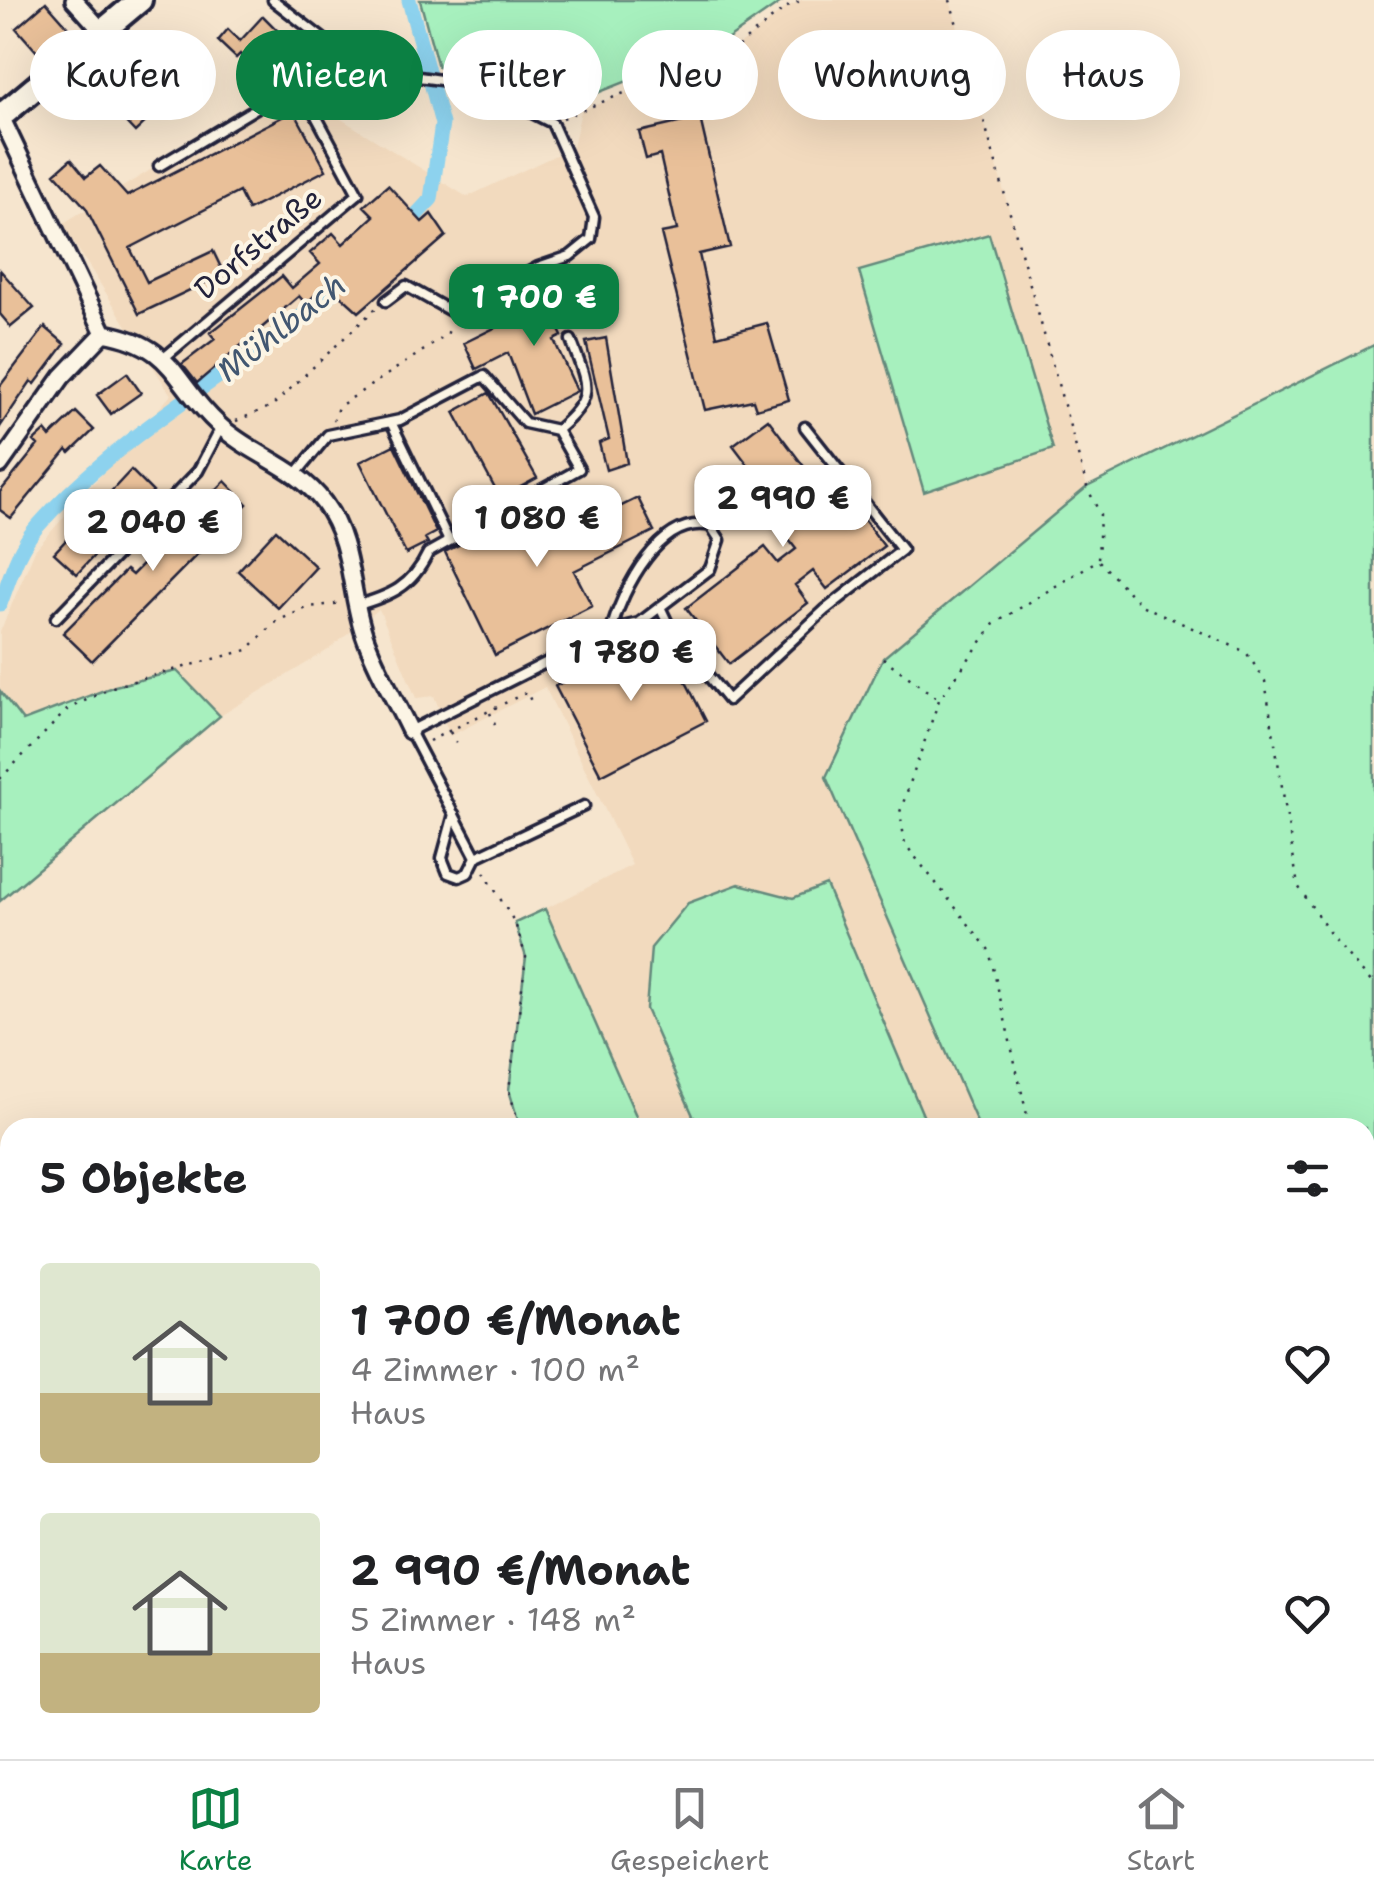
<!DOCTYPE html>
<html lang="de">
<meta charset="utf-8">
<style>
:root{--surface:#fff;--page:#f6f6f6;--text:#202124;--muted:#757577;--line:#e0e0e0;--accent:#0b8043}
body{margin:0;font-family:"Shantell Sans",sans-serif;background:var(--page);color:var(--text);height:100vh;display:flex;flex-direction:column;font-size:38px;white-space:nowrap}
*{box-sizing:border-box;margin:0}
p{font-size:32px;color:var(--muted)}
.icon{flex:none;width:55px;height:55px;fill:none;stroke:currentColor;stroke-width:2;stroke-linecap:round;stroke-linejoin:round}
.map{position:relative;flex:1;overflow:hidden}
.sheet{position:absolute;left:0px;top:1118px;width:1375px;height:642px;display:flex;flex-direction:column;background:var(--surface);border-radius:30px 30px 0 0;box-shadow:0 10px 40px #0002}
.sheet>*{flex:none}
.hud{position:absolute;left:30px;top:30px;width:1315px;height:90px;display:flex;gap:20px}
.price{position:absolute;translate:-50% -85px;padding:0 22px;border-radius:20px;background:#fff;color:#222;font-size:32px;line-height:65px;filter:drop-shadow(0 2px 5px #0008)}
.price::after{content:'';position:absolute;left:50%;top:60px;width:30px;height:22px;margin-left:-15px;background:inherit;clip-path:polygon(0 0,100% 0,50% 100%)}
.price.selected{background:var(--accent);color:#fff}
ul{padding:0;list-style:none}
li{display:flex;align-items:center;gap:30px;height:250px;padding:0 40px}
li span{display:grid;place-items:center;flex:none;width:280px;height:200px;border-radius:10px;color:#555}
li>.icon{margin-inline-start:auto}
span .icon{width:120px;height:120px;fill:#fffc;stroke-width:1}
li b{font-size:42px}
h2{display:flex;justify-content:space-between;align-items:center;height:120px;padding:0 40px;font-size:42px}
.tag{padding:0 35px;border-radius:45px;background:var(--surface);box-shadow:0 10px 40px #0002;font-size:35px;line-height:90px}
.tag.selected{background:var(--accent);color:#fff}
.tabs{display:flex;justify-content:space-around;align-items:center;height:140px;border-top:2px solid var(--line);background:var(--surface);font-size:28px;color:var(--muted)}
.tabs a{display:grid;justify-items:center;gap:5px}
.tabs .selected{color:var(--accent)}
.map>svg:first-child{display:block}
.built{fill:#f2dabe}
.green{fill:#a7f0be;stroke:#64897c;stroke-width:2.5}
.water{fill:#8dd2ee;stroke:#628ca6;stroke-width:2.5}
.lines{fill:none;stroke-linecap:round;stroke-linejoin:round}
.canal{stroke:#8dd2ee;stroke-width:15}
.building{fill:#e9c099;stroke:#22223b;stroke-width:2.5}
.lane-casing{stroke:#22223b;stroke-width:15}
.street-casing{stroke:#22223b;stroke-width:22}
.secondary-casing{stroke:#22223b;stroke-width:30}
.path{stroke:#22223b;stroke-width:2.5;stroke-dasharray:2.5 8;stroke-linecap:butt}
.lane{stroke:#fcf5e5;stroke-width:8}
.street{stroke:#fcf5e5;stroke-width:15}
.secondary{stroke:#fcf5e5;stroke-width:22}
.labels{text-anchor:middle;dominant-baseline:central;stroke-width:8;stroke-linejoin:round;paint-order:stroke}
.street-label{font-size:30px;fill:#22223b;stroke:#fcf5e5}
.water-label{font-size:32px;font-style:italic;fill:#425771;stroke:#fcf5e5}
</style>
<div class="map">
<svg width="1374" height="1759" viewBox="0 0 1374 1759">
<rect width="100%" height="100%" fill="#f6e5ce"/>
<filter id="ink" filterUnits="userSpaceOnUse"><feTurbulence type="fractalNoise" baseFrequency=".01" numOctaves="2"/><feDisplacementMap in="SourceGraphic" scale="20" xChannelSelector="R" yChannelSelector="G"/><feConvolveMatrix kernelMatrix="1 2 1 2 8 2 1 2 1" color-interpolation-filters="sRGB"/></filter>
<g filter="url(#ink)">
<path class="built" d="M802 0H950L1087 487 883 658 826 777 979 1127H641L545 909 632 865 545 687 450 736 434 696 416 698 379 609 328 650 220 716 177 671 115 686 22 721 0 691V632L35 550 171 395 62 224 288 86 467 197 573 147 581 111 737 47 785 8Z"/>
<path class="green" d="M420 0H784L721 44 552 111 438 67Z
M989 234 1053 449 924 492 859 271Z
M1374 345V1598L1365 1597V1128L979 1127 826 777 883 658 1087 487Z
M177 671 220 716 0 901V691L23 721 115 686Z
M739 884 793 898 826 885 928 1127H698L646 1009 651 948 688 903Z
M545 909 641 1127H520L509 1090 526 957 515 923Z
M541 1750H658L642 1759H523Z
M818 1750H1341L1326 1759H824Z"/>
<path class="water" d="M0 1696H10V1750H70L71 1759H0Z
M382 1750H541L523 1759H363Z"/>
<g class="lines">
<path class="canal" d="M403 229 431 199 442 124 409 0
M0 604C10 578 17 550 36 528 124 427 248 366 349 278"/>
</g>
<path class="building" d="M46 2 68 27 38 53 16 28Z
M263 16 277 30 248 62 240 54 236 58 218 41 228 29 240 41Z
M120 83 151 117 135 132 104 99Z
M294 111 326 170 248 210 239 192 130 248 147 282 213 251 224 274 139 314 86 208 55 173 71 159 86 177 100 166 127 196Z
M700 118 730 247 699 254 717 336 767 323 789 400 756 409 753 400 705 410 661 233 677 230 660 155 646 159 639 132Z
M388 185 422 222 431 214 446 236 359 312 327 283 306 304 299 296 197 383 182 364 215 339 210 333 282 276 292 288 320 264 310 253 333 233 343 244 374 216 364 206Z
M0 270 34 308 11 327 0 314Z
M577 287 590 312 558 328 562 336 554 340 577 391 531 414 508 353 476 369 464 343Z
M45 327 65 344 35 384 31 381 0 427V386Z
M606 338 627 463 606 470 599 443 609 439 586 342Z
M127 373 141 393 111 414 97 395Z
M489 393 537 478 500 498 454 412Z
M76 412 94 430 70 453 67 450 11 518 0 510V492L38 445 34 441 45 431 50 437Z
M768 419 827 497 839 487 884 546 827 589 813 571 795 585 808 603 729 664 686 608 765 547 778 563 796 549 782 531 792 523 733 445Z
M394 445 436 532 425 538 428 543 406 554 360 462Z
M131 470 153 492 77 574 54 553Z
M225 481 247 504 92 661 63 633 126 570 132 575Z
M638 498 654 531 574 571 592 606 495 655 445 552 541 503 558 537Z
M276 530 316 567 278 608 238 571Z
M662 635 706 721 601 775 555 686Z"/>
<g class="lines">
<defs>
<path id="lane" d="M273 0 350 60 375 71 477 85 552 123 594 217 591 239 570 256 538 267 454 313 406 286 386 301
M159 166 283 92 307 99 358 194 165 357
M391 422 449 541
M557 430C597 396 588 386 571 340
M296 474 328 435 400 420 484 376 525 423 557 430
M355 606C390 596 412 587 428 553L579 469 557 430
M661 609 671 630 728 700 825 610 902 550 805 427
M56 618 198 471 221 427
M454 814 442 858 448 873 459 877 468 873 476 857 584 806
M476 857 410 731 611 630 639 623 710 569 720 540 711 526C660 514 623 589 611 630
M0 1496 10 1506
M0 1684 10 1680
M1365 1746 1374 1740
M1343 1759 1358 1750"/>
<path id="street" d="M74 0 102 31
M3 121 104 333
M104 333C176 346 172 382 219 425 251 455 297 466 324 503 353 542 349 589 364 634 375 667 395 699 410 731
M0 465 62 377 104 333"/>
<path id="secondary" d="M6 112 140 0
M0 1571 10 1586
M125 1750 131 1759"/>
</defs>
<use href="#lane" class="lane-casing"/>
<use href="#street" class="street-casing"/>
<use href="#secondary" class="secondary-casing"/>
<path class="path" d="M950 0 1087 487 1100 514 1098 560 994 624 939 700 900 812 905 844 989 950 1030 1128
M563 118 737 47 785 8 802 0
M236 421 272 406 376 308
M333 421 338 407 447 335 451 324
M1099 561 1141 605 1246 652 1265 681 1298 886 1335 941 1374 985
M883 658 938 699
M490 713 495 725
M450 732 457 744
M429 741 527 692 533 706
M0 779 68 709 115 686 247 650 277 621 309 607 342 603
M484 872 515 923 526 957 509 1090 520 1128
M1365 1446 1374 1445
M284 1759 295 1750"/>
<use href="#lane" class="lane"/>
<use href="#street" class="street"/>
<use href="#secondary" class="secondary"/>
</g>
</g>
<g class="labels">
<g class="street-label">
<text transform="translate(258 243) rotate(-40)">Dorfstraße</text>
</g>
<g class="water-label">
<text transform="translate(281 327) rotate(-38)">Mühlbach</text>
</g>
</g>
</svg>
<b class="price selected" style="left:534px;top:349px">1 700 €</b>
<b class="price" style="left:783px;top:550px">2 990 €</b>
<b class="price" style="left:537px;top:570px">1 080 €</b>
<b class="price" style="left:153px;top:574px">2 040 €</b>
<b class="price" style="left:631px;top:704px">1 780 €</b>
<div class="hud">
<a class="tag">Kaufen</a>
<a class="tag selected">Mieten</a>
<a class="tag">Filter</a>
<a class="tag">Neu</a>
<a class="tag">Wohnung</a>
<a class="tag">Haus</a>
</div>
<section class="sheet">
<h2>5 Objekte<svg class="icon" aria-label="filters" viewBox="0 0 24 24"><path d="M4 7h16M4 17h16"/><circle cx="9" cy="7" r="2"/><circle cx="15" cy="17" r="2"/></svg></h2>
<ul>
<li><span style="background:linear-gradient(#dfe7d0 65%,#c2b280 0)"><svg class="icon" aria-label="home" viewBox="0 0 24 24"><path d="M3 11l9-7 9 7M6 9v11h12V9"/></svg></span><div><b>1 700 €/Monat</b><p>4 Zimmer · 100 m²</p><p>Haus</p></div><svg class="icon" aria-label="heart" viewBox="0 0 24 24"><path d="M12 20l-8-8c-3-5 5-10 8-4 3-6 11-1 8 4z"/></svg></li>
<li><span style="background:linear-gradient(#dfe7d0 70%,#c2b280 0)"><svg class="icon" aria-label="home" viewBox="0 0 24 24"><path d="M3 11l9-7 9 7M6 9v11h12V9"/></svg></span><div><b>2 990 €/Monat</b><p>5 Zimmer · 148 m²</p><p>Haus</p></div><svg class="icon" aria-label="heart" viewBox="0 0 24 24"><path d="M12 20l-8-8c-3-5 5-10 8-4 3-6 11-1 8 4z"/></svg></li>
</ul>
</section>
</div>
<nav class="tabs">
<a class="selected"><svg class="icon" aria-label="map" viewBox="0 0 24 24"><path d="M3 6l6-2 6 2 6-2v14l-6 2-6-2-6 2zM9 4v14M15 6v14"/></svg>Karte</a>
<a><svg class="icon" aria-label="saved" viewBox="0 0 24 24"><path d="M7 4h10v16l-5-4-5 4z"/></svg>Gespeichert</a>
<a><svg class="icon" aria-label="home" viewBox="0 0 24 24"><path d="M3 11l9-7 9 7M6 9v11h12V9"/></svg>Start</a>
</nav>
